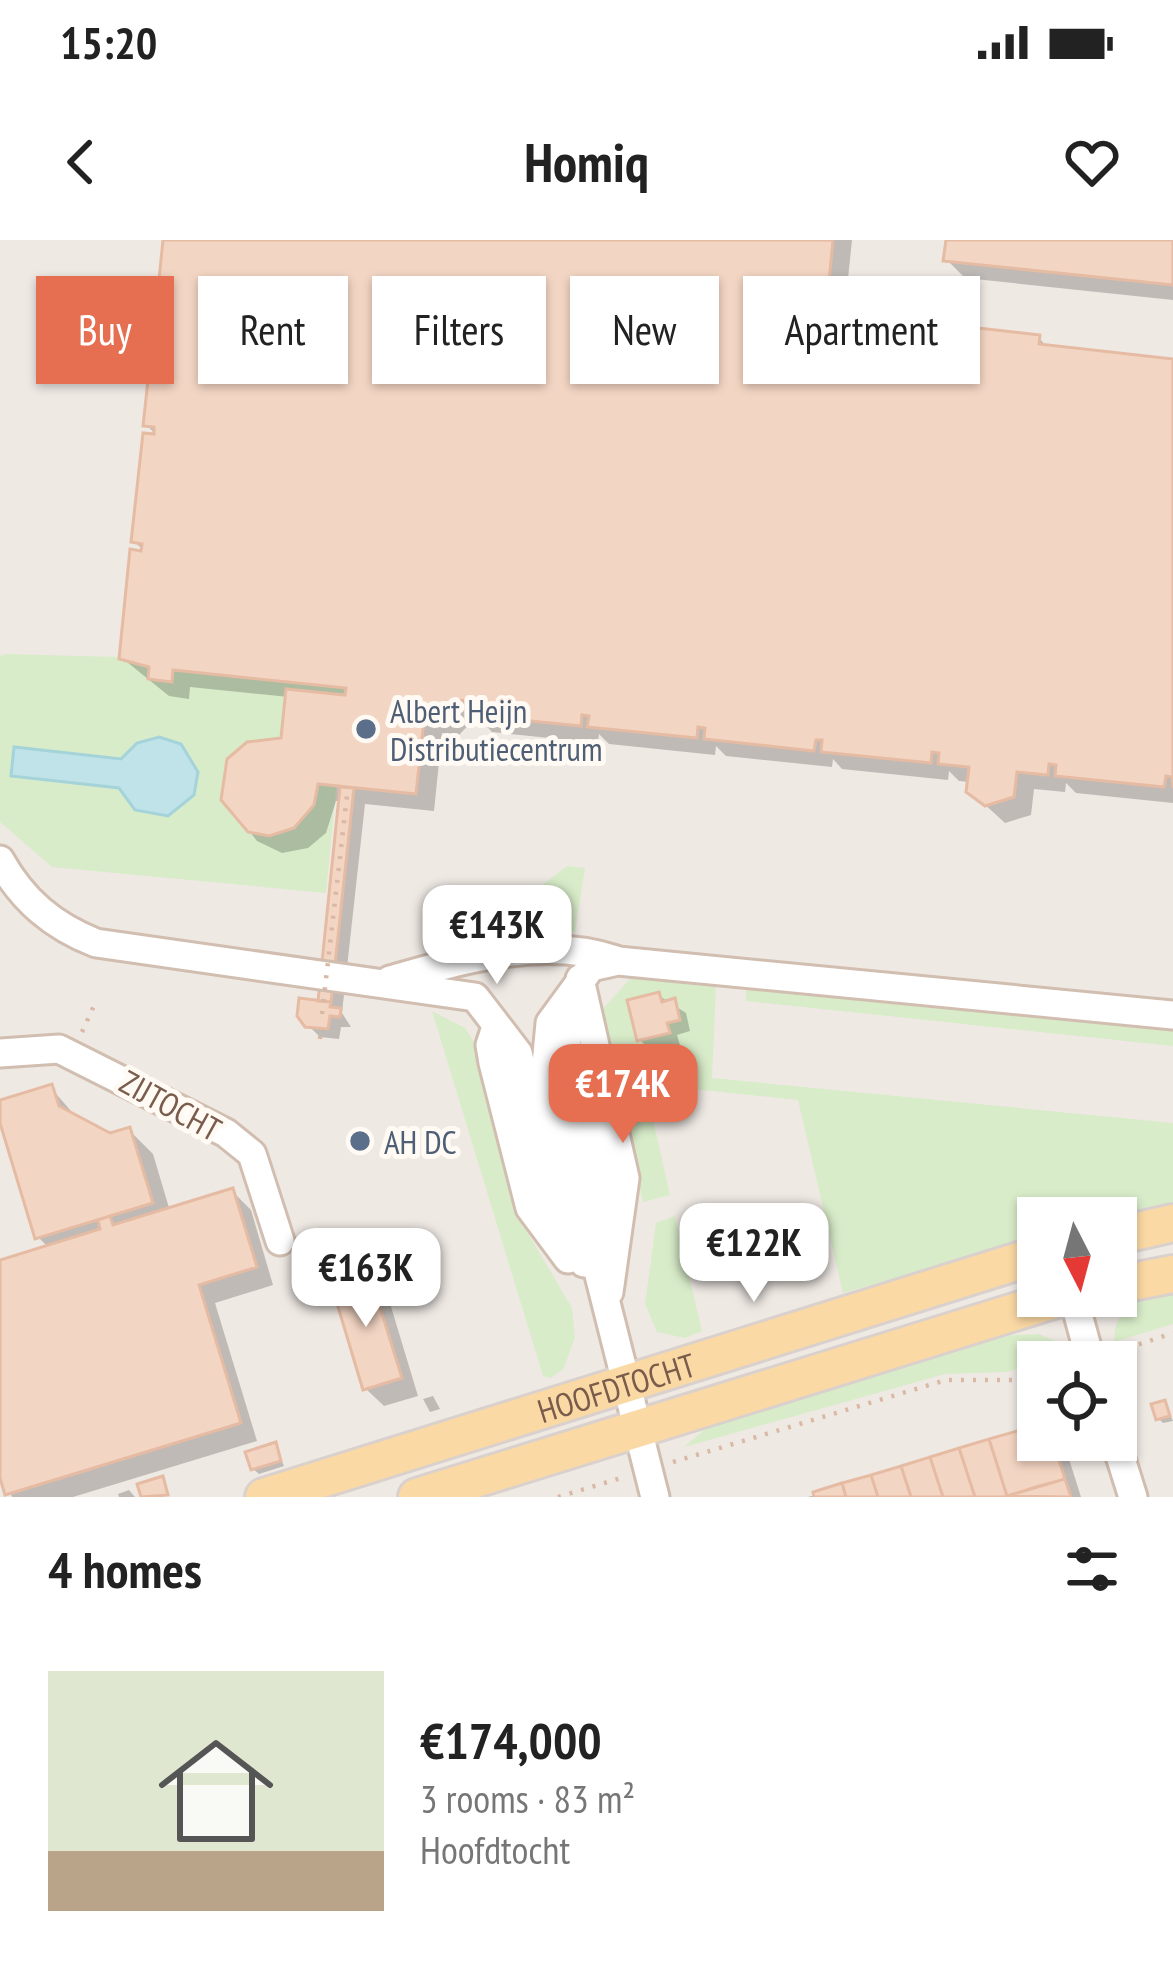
<!DOCTYPE html>
<meta charset="utf-8">
<style>
:root{--surface:#fff;--page:#f2f2f2;--text:#222;--muted:#767676;--line:#e0e0e0;--accent:#e76f51}
body{margin:0;font-family:"PT Sans Narrow",sans-serif;background:var(--page);color:var(--text);height:100vh;display:flex;flex-direction:column;font-size:45px;white-space:nowrap}
*{box-sizing:border-box;margin:0}
p{font-size:39px;color:var(--muted)}
.icon{flex:none;width:66px;height:66px;fill:none;stroke:currentColor;stroke-width:2;stroke-linecap:round;stroke-linejoin:round}
.map{position:relative;height:1257px;overflow:hidden}
.details{display:flex;flex-direction:column;background:var(--surface);flex:1}
.details>*{flex:none}
.hud{position:absolute;left:36px;top:36px;width:1101px;height:108px;display:flex;gap:24px}
.needle{width:78px;rotate:174deg}
.controls{position:absolute;left:1017px;top:957px;display:grid;gap:24px}
.controls a{display:grid;place-items:center;width:120px;height:120px;border-radius:0px;background:var(--surface);box-shadow:0 3px 9px #0004;font-size:60px}
.price{position:absolute;translate:-50% -102px;padding:0 27px;border-radius:24px;background:#fff;color:#222;font-size:39px;line-height:78px;filter:drop-shadow(0 3px 6px #0008)}
.price::after{content:'';position:absolute;left:50%;top:72px;width:36px;height:27px;margin-left:-18px;background:inherit;clip-path:polygon(0 0,100% 0,50% 100%)}
.price.selected{background:var(--accent);color:#fff}
ul{padding:0;list-style:none}
li{display:flex;align-items:center;gap:36px;height:300px;padding:0 48px}
li+li{border-top:3px solid var(--line)}
li span{display:grid;place-items:center;flex:none;width:336px;height:240px;border-radius:0px;color:#555}
li>.icon{margin-inline-start:auto}
span .icon{width:144px;height:144px;fill:#fffc;stroke-width:1}
li b{font-size:51px}
h2{display:flex;justify-content:space-between;align-items:center;height:144px;padding:0 48px;font-size:51px}
.pill{padding:0 42px;border-radius:0px;background:var(--surface);box-shadow:0 3px 9px #0004;font-size:42px;line-height:108px}
.pill.selected{background:var(--accent);color:#fff}
.status{display:flex;justify-content:space-between;align-items:center;height:84px;padding:0 60px;background:var(--surface);direction:ltr}
.status svg{height:33px;fill:currentColor}
header{display:flex;justify-content:space-between;align-items:center;height:156px;padding:0 48px;background:var(--surface);font-size:54px;font-weight:600}
.map>svg:first-child{display:block}
.industrial{fill:#efe9e4;fill-rule:evenodd}
.green{fill:#d8ecc9}
.water{fill:#bfe3e8;stroke:#a5d3da;stroke-width:3}
.shadow{fill:#0003}
.building{fill:#f3d5c3;stroke:#e6bba3;stroke-width:3}
.lines{fill:none;stroke-linecap:round;stroke-linejoin:round}
.minor-casing{stroke:#d1beb0;stroke-width:33}
.major-casing{stroke:#dad1cd;stroke-width:42}
.path{stroke:#d9b8a5;stroke-width:4.5;stroke-dasharray:3 9;stroke-linecap:butt}
.minor{stroke:#fff;stroke-width:27}
.major{stroke:#fbd9a5;stroke-width:36}
.path-bridge{stroke:#d9b8a5;stroke-width:4.5;stroke-dasharray:3 9;stroke-linecap:butt}
.service-dot{fill:#5c6f8a;stroke:#fffaf3;stroke-width:4.5}
.labels{text-anchor:middle;dominant-baseline:central;stroke-width:10;stroke-linejoin:round;paint-order:stroke}
.service-label{font-size:33px;fill:#4e5e75;stroke:#fffaf3;text-anchor:start}
.street-label{font-size:33px;fill:#7a5c4d;stroke:#fffaf3}
</style>
<div class="status"><b>15:20</b><svg viewBox="0 0 49 12"><path d="M0 12V9h3v3zM5 12V6h3v6zM10 12V3h3v9zM15 12V0h3v12zM26 1h20v11H26zM47 4h2v5h-2z"/></svg></div>
<header><svg class="icon" aria-label="back" viewBox="0 0 24 24"><path d="M15 5l-7 7 7 7"/></svg>Homiq<svg class="icon" aria-label="heart" viewBox="0 0 24 24"><path d="M12 20l-8-8c-3-5 5-10 8-4 3-6 11-1 8 4z"/></svg></header>
<div class="map">
<svg width="1173" height="1257" viewBox="0 0 1173 1257">
<rect width="100%" height="100%" fill="#fdf6ec"/>
<path class="industrial" d="M0 0H1173V1257H0ZM1038 978H1116V1056H1038ZM1038 1122H1116V1200H1038Z"/>
<path class="green" d="M6 414 119 417 346 448 326 653 52 627 0 582V416Z
M567 626 585 628 575 692 493 683Z
M634 734 716 747 712 838 1173 883V964L1113 978H1038V997L843 1053 798 860 645 844 670 955 643 962 602 770Z
M746 745 1173 791V806L746 761Z
M432 771 465 788 481 813 526 990 572 1068 575 1097 564 1128 551 1138 543 1136Z
M675 976 702 1091 685 1098 657 1092 645 1064 656 983Z
M1173 1043V1084L1114 1102C1115 1063 1140 1053 1173 1043Z
M1039 1094 1055 1101 1065 1115 1007 1132 945 1134 684 1207 716 1180 997 1096Z"/>
<path class="water" d="M159 497 181 504 198 532 194 555 168 576 135 570 119 548 11 536 14 507 121 519 137 503Z"/>
<path class="shadow" d="M166 0H852L843 87 961 99 1039 98 1049 109 1173 122V563L1076 553 1066 543 1065 552 1034 549 1031 575 1005 583 970 551V542L959 541 949 531 948 540 842 529 833 519 832 527 726 516 716 506 715 515 609 504 599 494 598 503 492 492 477 476 459 495 442 493 434 571 365 564 342 773 351 787H341L339 799 320 797 308 785 321 764 342 561H336L326 593 308 608 282 613 257 601 224 559 284 501 289 457 190 447 189 459 169 456 122 418 147 314 134 301 159 197 146 185 171 80 159 68Z
M949 0H1173V60L965 38 947 20Z
M658 755 686 773 690 791 677 795 680 805 652 812 640 800Z
M51 848 78 879 110 896 129 890 153 914 170 971 233 952 251 970 273 1045 215 1063 257 1201 73 1257H12L0 1228V1023L49 1008 38 997 0 863Z
M348 1001 386 1050 418 1156 384 1166 365 1148 347 1038 332 1023 330 1008Z
M433 1156 440 1169 430 1172 423 1159Z
M1164 1163 1173 1181 1163 1183 1158 1178Z
M1038 1188V1200L1064 1203 1081 1257H808Z
M275 1206 284 1226 259 1234 253 1229Z
M129 1250 135 1257H119L118 1254Z"/>
<path class="building" d="M163 0H833L825 82 959 96 960 86 1040 95 1039 104 1173 119V548L1172 537 1166 536 1164 547 1055 536 1056 525 1049 524 1048 535 1017 532 1014 557 985 566 966 552 969 527 938 524 939 513 932 512 931 523 821 512 822 500H816L814 511 704 499 705 488 698 487 697 498 587 487 589 476 582 475 581 486 472 475V461L458 460 440 478 426 476 425 471 416 554 318 544 314 565 294 588 269 596 248 592 221 560 227 519 247 502 281 498 286 449 345 455 346 448 173 430 172 442 148 439 149 427 119 419 130 309 141 311 142 304 131 302 143 193 154 194V187L143 186 155 75 166 77 167 70 156 69Z
M946 0H1173V45L943 21Z
M340 547 354 548 331 762 318 761Z
M659 752 662 762 675 758 680 780 667 783 670 793 637 801 627 760Z
M299 758 331 762 330 767 341 768 340 777 330 776 328 789 305 787 297 776Z
M52 844 59 866 110 893 130 887 153 963 35 999 0 883V860Z
M233 948 257 1027 199 1045 241 1183 5 1255 0 1238V1020L100 989 98 980 110 976 113 985Z
M326 1014a17 17 0 1 1 34 0a17 17 0 1 1-34 0Z
M368 1029 402 1138 363 1150 330 1040Z
M1165 1160 1170 1176 1156 1180 1151 1164Z
M1038 1185V1200H1053L1065 1239 1007 1256 989 1199Z
M989 1199 1007 1256 1004 1257H975L959 1208Z
M276 1202 281 1221 251 1230 245 1212Z
M959 1208 975 1257H943L930 1217Z
M930 1217 943 1257H911L901 1226Z
M901 1226 911 1257H878L871 1235Z
M871 1235 878 1257H846L842 1243Z
M163 1236 168 1255 141 1257 137 1244Z
M1065 1239 1071 1257 1007 1256 1036 1247Z
M842 1243 846 1257H814L813 1252Z"/>
<g class="lines">
<defs>
<path id="minor" d="M0 620C23 661 53 686 96 703L475 757 518 813 556 966 584 1023
M580 739 625 938 609 1052
M390 740C462 720 542 695 616 720
M576 754 566 802 601 945 603 1005
M496 787 490 805 493 823 530 968 568 1019
M0 813 59 809 226 893 252 914 280 1001
M1073 1056 1091 1122
M1115 1200 1133 1257
M655 1257 546 825 550 783 591 727 618 721 1173 775"/>
<g id="major">
<path d="M1116 996 1173 983"/>
<path d="M1116 1045 1173 1034"/>
<path id="s1" d="M264 1257 1038 1015"/>
<path d="M417 1257 1066 1056"/>
</g>
</defs>
<use href="#minor" class="minor-casing"/>
<use href="#major" class="major-casing"/>
<path class="path" d="M82 792 96 761
M320 799 321 788
M1116 1112 1173 1093
M673 1222 946 1140H1018L1038 1134
M558 1257 621 1238"/>
<use href="#minor" class="minor"/>
<use href="#major" class="major"/>
<path class="path-bridge" d="M322 774 348 547"/>
</g>
<g class="service-dot">
<circle cx="366" cy="489" r="12"/>
<circle cx="360" cy="901" r="12"/>
</g>
<g class="labels">
<g class="service-label">
<text x="390" y="470">Albert Heijn<tspan x="390" dy="38">Distributiecentrum</tspan></text>
<text x="384" y="901">AH DC</text>
</g>
<g class="street-label">
<text transform="translate(171 865) rotate(29)">ZIJTOCHT</text>
<text stroke="none"><textPath href="#s1" startOffset="369">HOOFDTOCHT</textPath></text>
</g>
</g>
</svg>
<div class="controls">
<a><svg class="needle" viewBox="-14 -14 28 28"><path d="M0-13l5 13h-10z" fill="#e53935"/><path d="M0 13l5-13h-10z" fill="#767676"/></svg></a>
<a><svg class="icon" aria-label="locate" viewBox="0 0 24 24"><circle cx="12" cy="12" r="6"/><path d="M12 2v4M12 18v4M2 12h4M18 12h4"/></svg></a>
</div>
<b class="price" style="left:497px;top:747px">€143K</b>
<b class="price selected" style="left:623px;top:906px">€174K</b>
<b class="price" style="left:754px;top:1065px">€122K</b>
<b class="price" style="left:366px;top:1090px">€163K</b>
<div class="hud">
<a class="pill selected">Buy</a>
<a class="pill">Rent</a>
<a class="pill">Filters</a>
<a class="pill">New</a>
<a class="pill">Apartment</a>
</div>
</div>
<section class="details">
<h2>4 homes<svg class="icon" aria-label="filters" viewBox="0 0 24 24"><path d="M4 7h16M4 17h16"/><circle cx="9" cy="7" r="2"/><circle cx="15" cy="17" r="2"/></svg></h2>
<ul>
<li><span style="background:linear-gradient(#dfe7d0 75%,#b9a48a 0)"><svg class="icon" aria-label="home" viewBox="0 0 24 24"><path d="M3 11l9-7 9 7M6 9v11h12V9"/></svg></span><div><b>€174,000</b><p>3 rooms · 83 m²</p><p>Hoofdtocht</p></div></li>
</ul>
</section>
